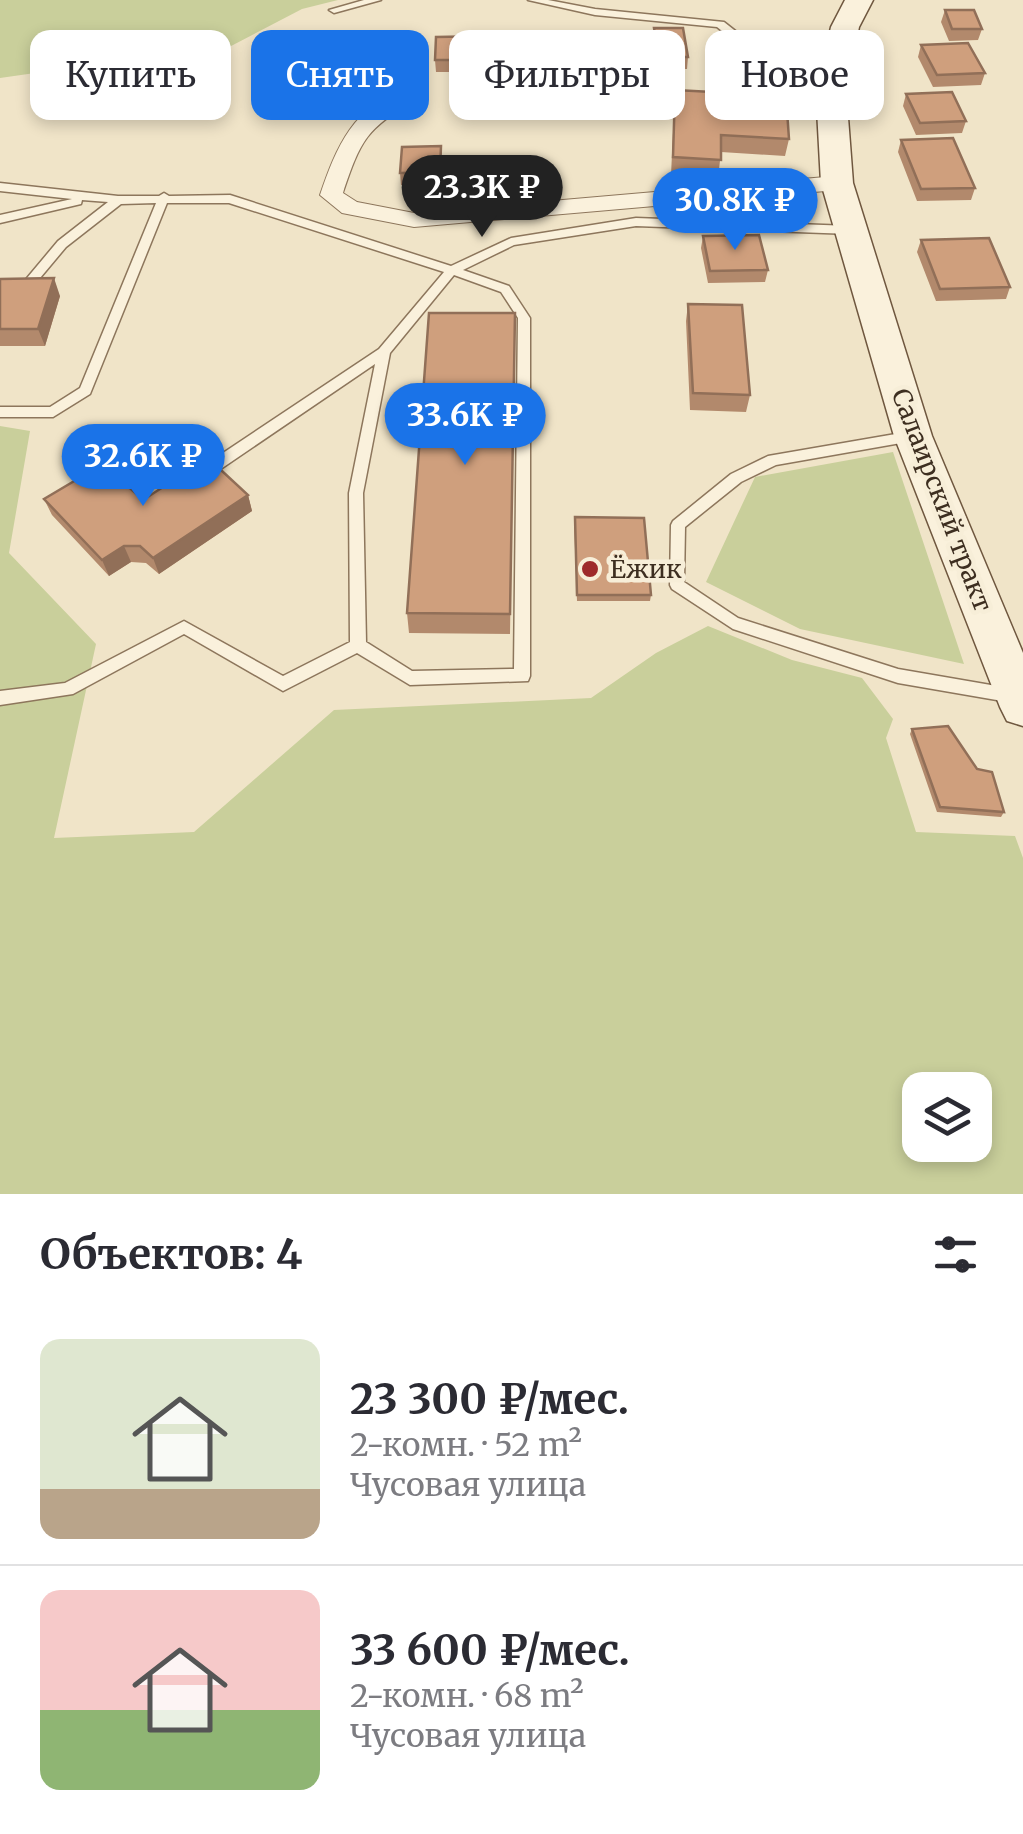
<!DOCTYPE html>
<html lang="ru">
<meta charset="utf-8">
<style>
:root{--surface:#fff;--page:#f7f7f7;--text:#2b2b33;--muted:#7c7c81;--line:#e1e1e2;--accent:#1a73e8}
body{margin:0;font-family:Merriweather,serif;background:var(--page);color:var(--text);height:100vh;display:flex;flex-direction:column;font-size:38px;white-space:nowrap}
*{box-sizing:border-box;margin:0}
p{font-size:32px;color:var(--muted)}
.icon{flex:none;width:55px;height:55px;fill:none;stroke:currentColor;stroke-width:2;stroke-linecap:round;stroke-linejoin:round}
.map{position:relative;height:1194px;overflow:hidden}
.panel{display:flex;flex-direction:column;background:var(--surface);flex:1}
.panel>*{flex:none}
.guide{position:absolute;left:30px;top:30px;width:965px;height:90px;display:flex;gap:20px}
.tools{position:absolute;left:902px;top:1072px;display:grid;gap:20px}
.tools a{display:grid;place-items:center;width:90px;height:90px;border-radius:20px;background:var(--surface);box-shadow:0 5px 15px #0003;font-size:50px}
.price{position:absolute;translate:-50% -85px;padding:0 22px;border-radius:35px;background:var(--accent);color:#fff;font-size:32px;line-height:65px;filter:drop-shadow(0 2px 5px #0008)}
.price::after{content:'';position:absolute;left:50%;top:60px;width:30px;height:22px;margin-left:-15px;background:inherit;clip-path:polygon(0 0,100% 0,50% 100%)}
.price.active{background:#222;color:#fff}
ul{padding:0;list-style:none}
li{display:flex;align-items:center;gap:30px;height:250px;padding:0 40px}
li+li{border-top:2px solid var(--line)}
li span{display:grid;place-items:center;flex:none;width:280px;height:200px;border-radius:20px;color:#555}
li>.icon{margin-inline-start:auto}
span .icon{width:120px;height:120px;fill:#fffc;stroke-width:1}
li b{font-size:42px}
h2{display:flex;justify-content:space-between;align-items:center;height:120px;padding:0 40px;font-size:42px}
.chip{padding:0 35px;border-radius:20px;background:var(--surface);box-shadow:0 5px 15px #0003;font-size:35px;line-height:90px}
.chip.active{background:var(--accent);color:#fff}
.map>svg:first-child{display:block}
.green{fill:#c9cf9b;fill-rule:evenodd}
.lines{fill:none;stroke-linecap:round;stroke-linejoin:round}
.lane-casing{stroke:#8d765c;stroke-width:3}
.street-casing{stroke:#8d765c;stroke-width:2}
.secondary-casing{stroke:#6f573f;stroke-width:3}
.lane{fill:#faf1dc;fill-rule:evenodd}
.street{fill:#faf1dc;fill-rule:evenodd}
.secondary{fill:#faf1dc;fill-rule:evenodd}
.wall{fill:#b2896c}
.shaded-wall{fill:#916f58}
.building{fill:#cf9f7d;stroke:#916f58;stroke-width:2.5}
.poi-dot{fill:#9e2a2b;stroke:#f7eed8;stroke-width:4}
.labels{text-anchor:middle;dominant-baseline:central;stroke-width:9;stroke-linejoin:round;paint-order:stroke}
.street-label{font-size:25px;fill:#3d2e20;stroke:#f7eed8}
.poi-label{font-size:25px;fill:#3d2e20;stroke:#f7eed8;text-anchor:start}
</style>
<div class="map">
<svg width="1023" height="1194" viewBox="0 0 1023 1194">
<rect width="100%" height="100%" fill="#f0e4c8"/>
<path class="green" d="M0 0H338L302 9 166 80 70 68 0 78Z
M0 426 30 431 9 553 96 644 54 838 194 832 334 710 591 698 656 653 708 626 792 660 862 678 893 719 886 738 916 832 1015 836 1023 858V1194H0ZM920 1090H975V1145H920Z
M893 452 964 664 800 629 706 582 755 477Z"/>
<g class="lines">
<defs>
<path id="lane" d="M364 0H381L334 13 329 10Z
M528 0H548L595 9 724 22 799 81 836 91 831 94 791 85 717 27 595 15Z
M0 183 118 196H159L164 193 169 196 230 195 451 266 511 238 636 218 851 226 857 230 851 234 636 226 514 245 463 270 509 286 530 318V676L528 681 410 685 357 653 283 691 184 634 73 694 0 705V691L65 683 184 621 283 676 350 642 349 493 375 364 206 479 201 480 194 475 196 471 379 349 444 272 229 203H167L90 394 53 417H0V407H50L80 388 156 203 121 204 66 247 30 290 26 291 20 287 22 284 58 241 108 202 82 200 81 204 0 223V215L72 199 0 191ZM454 275 501 292 518 318 514 669 412 671 366 642 363 493 390 353Z
M913 431 920 436 918 440 776 465 741 482 685 527 684 582 738 618 898 669 1014 689 1020 691 1022 696 1020 701 1014 703 898 683 733 629 672 589 670 585 671 525 673 521 731 474 768 456Z"/>
<path id="street" d="M408 90 416 91 419 96 416 101C367 126 360 142 343 193L357 202 414 213 837 176 848 183 837 190 414 227 342 213 320 195C336 148 354 103 408 90Z"/>
<path id="secondary" d="M845 0H873L859 27 846 91 853 183 932 436 1023 653V726L1007 721 1000 707 894 436 821 183 816 91 831 27Z"/>
</defs>
<use href="#lane" class="lane-casing"/>
<use href="#street" class="street-casing"/>
<use href="#secondary" class="secondary-casing"/>
<use href="#lane" class="lane"/>
<use href="#street" class="street"/>
<use href="#secondary" class="secondary"/>
</g>
<path class="wall" d="M945 10 982 29 978 40 949 41 941 22Z
M654 28 688 57 687 69H657L653 40Z
M492 36V72H436L435 60Z
M921 45 985 73 981 85 933 87 918 57Z
M675 90 789 139 785 156 721 152 718 178 671 175Z
M906 94 966 121 962 133 916 135 903 106Z
M901 140 975 188 971 200 917 201 898 152Z
M441 146V184L401 185 400 173Z
M703 236 768 270 765 282 708 283 701 248Z
M921 240 1010 287 1006 299 936 301 917 252Z
M0 279 60 296 45 346H0Z
M688 304 750 395 746 412 690 410 686 321Z
M515 313 510 634 409 633 407 613Z
M248 495 252 511 159 574 146 563 131 562 109 576 52 515 44 499 143 500Z
M574 523 651 595 650 601H577Z
M912 729 1004 812 1001 817 937 812 910 734Z"/>
<path class="shaded-wall" d="M54 278 60 296 45 346 38 329Z
M248 495 252 511 159 574 153 558Z
M124 546 131 562 109 576 102 560Z"/>
<path class="building" d="M945 10H974L982 29H952Z
M654 28H683L688 57H658Z
M492 36V60H435L436 37Z
M968 43 985 73 937 75 921 45Z
M675 90 786 96 789 139 721 135V160L673 157Z
M952 92 966 121 920 123 906 94Z
M953 138 975 188 921 189 901 140Z
M441 146 440 172 400 173 402 147Z
M759 235 768 270 710 271 703 236Z
M989 238 1010 287 940 289 921 240Z
M54 278 38 329H0V279Z
M688 304 742 305 750 395 693 393Z
M429 313H515L510 614 407 613Z
M208 458 248 495 153 558 140 546H124L102 560 44 499 103 464 143 500Z
M575 517 644 518 651 595H577Z
M948 726 977 769 992 772 1004 812 940 807 912 729Z"/>
<circle class="poi-dot" cx="590" cy="569" r="10"/>
<g class="labels">
<g class="street-label">
<text transform="translate(942 500) rotate(69)">Салаирский тракт</text>
</g>
<g class="poi-label">
<text x="610" y="569">Ёжик</text>
</g>
</g>
</svg>
<div class="tools">
<a><svg class="icon" aria-label="layers" viewBox="0 0 24 24"><path d="M12 4l9 5-9 5-9-5zM3 14l9 5 9-5"/></svg></a>
</div>
<b class="price active" style="left:482px;top:240px">23.3K ₽</b>
<b class="price" style="left:735px;top:253px">30.8K ₽</b>
<b class="price" style="left:465px;top:468px">33.6K ₽</b>
<b class="price" style="left:143px;top:509px">32.6K ₽</b>
<div class="guide">
<a class="chip">Купить</a>
<a class="chip active">Снять</a>
<a class="chip">Фильтры</a>
<a class="chip">Новое</a>
</div>
</div>
<section class="panel">
<h2>Объектов: 4<svg class="icon" aria-label="filters" viewBox="0 0 24 24"><path d="M4 7h16M4 17h16"/><circle cx="9" cy="7" r="2"/><circle cx="15" cy="17" r="2"/></svg></h2>
<ul>
<li><span style="background:linear-gradient(#dfe7d0 75%,#b9a48a 0)"><svg class="icon" aria-label="home" viewBox="0 0 24 24"><path d="M3 11l9-7 9 7M6 9v11h12V9"/></svg></span><div><b>23 300 ₽/мес.</b><p>2-комн. · 52 m²</p><p>Чусовая улица</p></div></li>
<li><span style="background:linear-gradient(#f6c9c9 60%,#8fb573 0)"><svg class="icon" aria-label="home" viewBox="0 0 24 24"><path d="M3 11l9-7 9 7M6 9v11h12V9"/></svg></span><div><b>33 600 ₽/мес.</b><p>2-комн. · 68 m²</p><p>Чусовая улица</p></div></li>
</ul>
</section>
